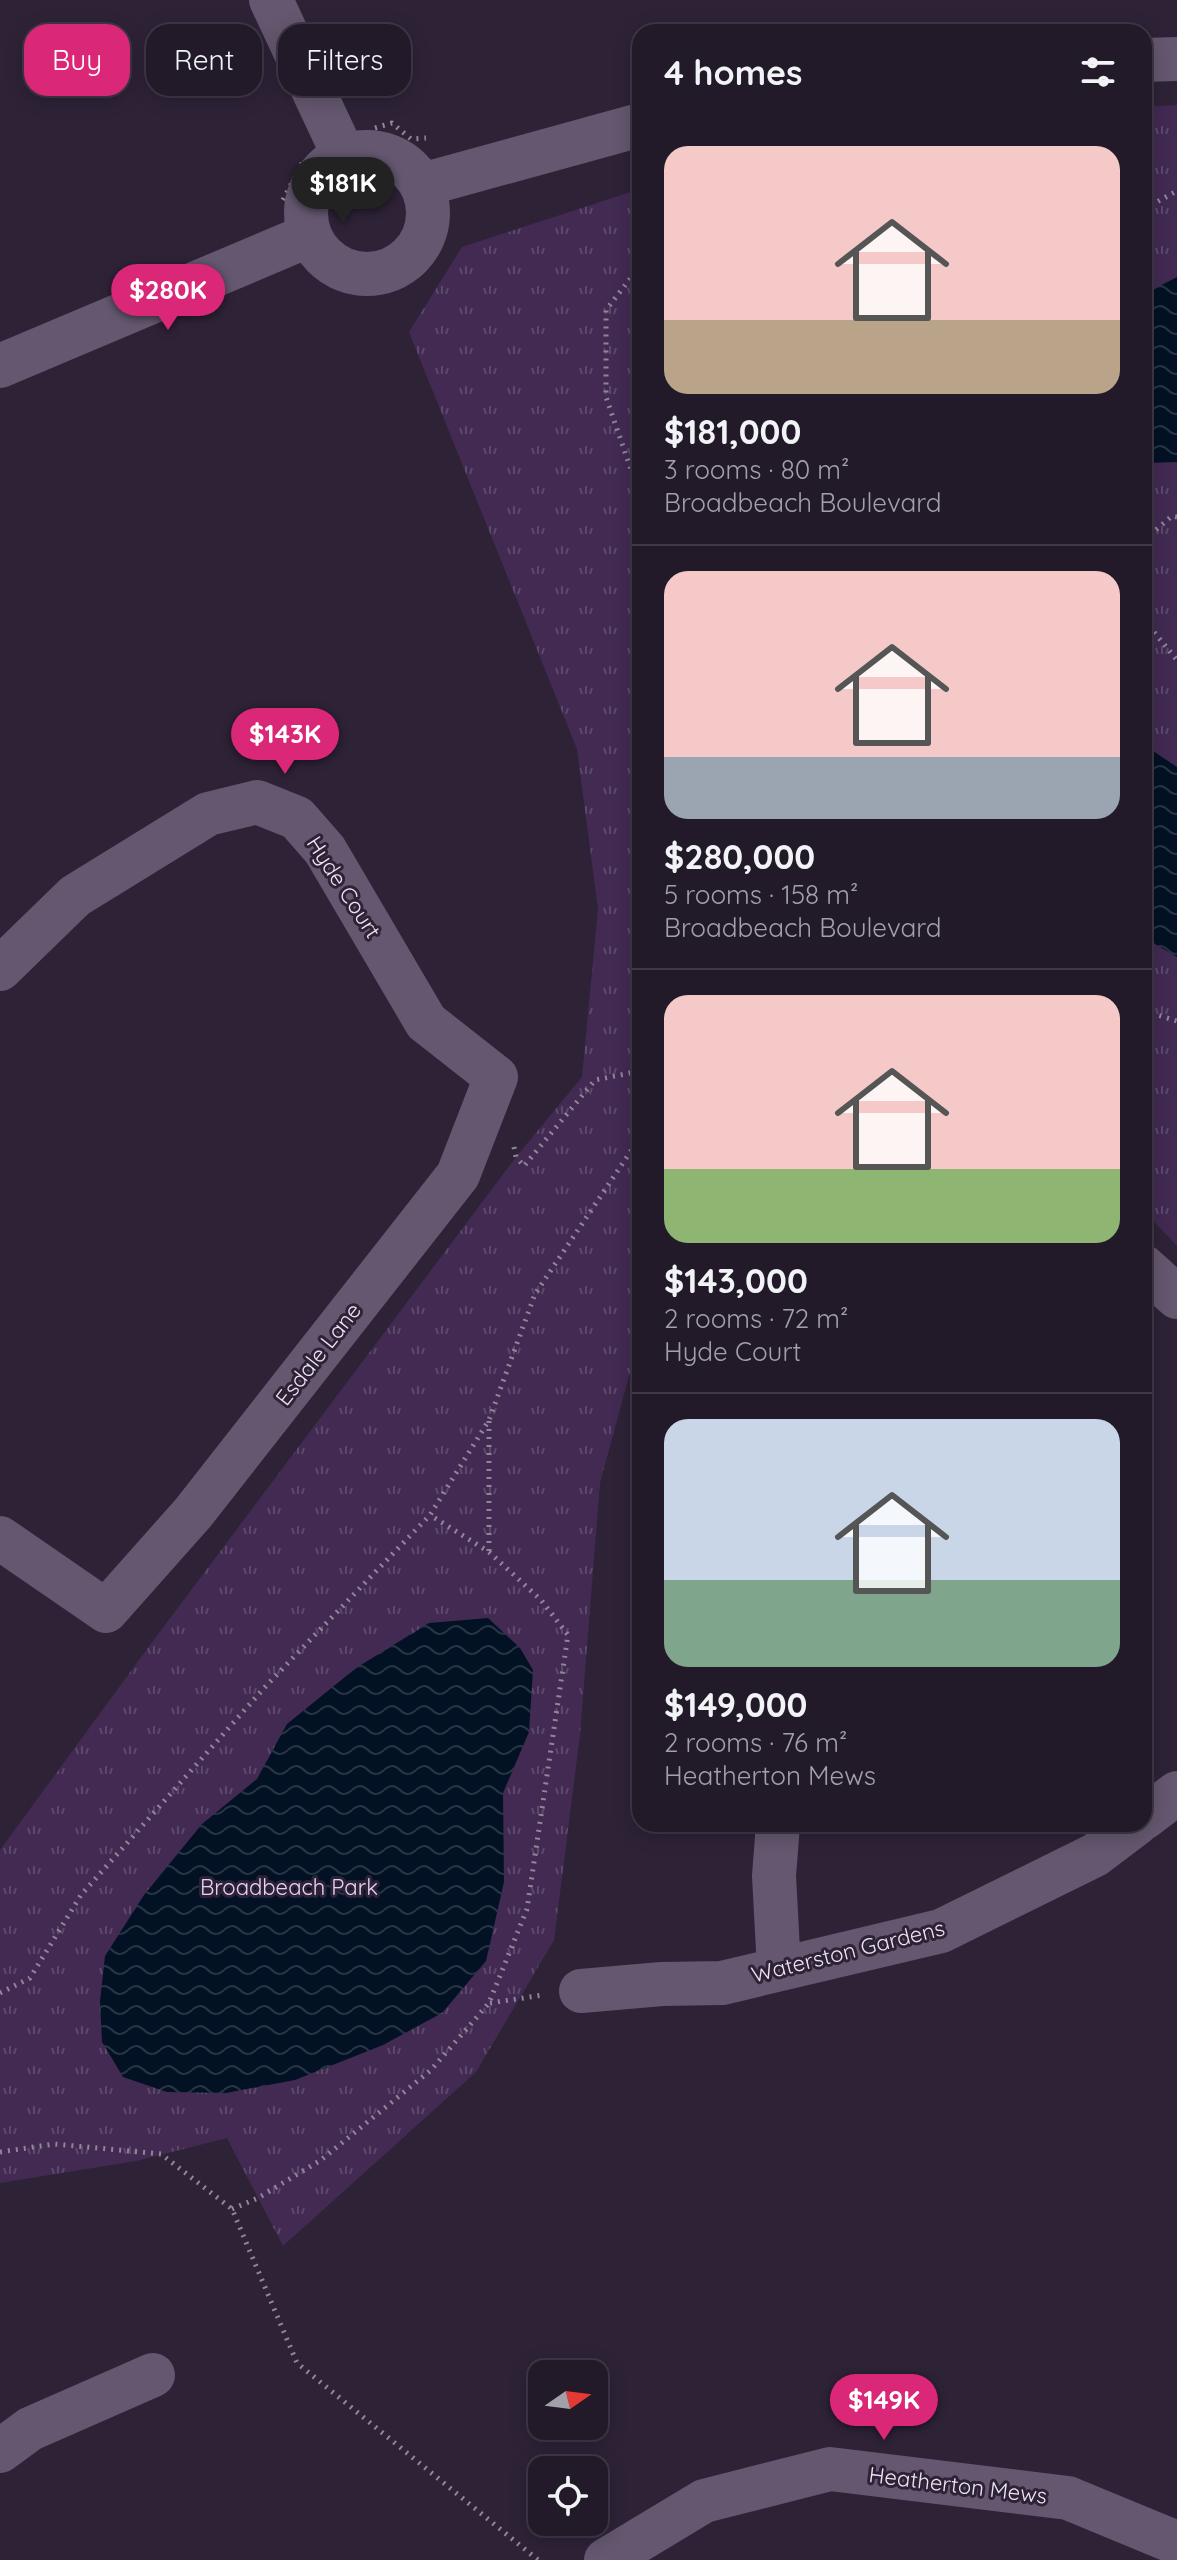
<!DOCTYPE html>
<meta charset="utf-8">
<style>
:root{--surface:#221a29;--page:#2a2331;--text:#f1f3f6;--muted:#a2a1a8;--line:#3f3846;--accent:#db2777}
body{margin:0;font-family:Quicksand,sans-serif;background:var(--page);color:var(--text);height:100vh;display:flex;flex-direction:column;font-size:30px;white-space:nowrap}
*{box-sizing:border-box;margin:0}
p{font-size:26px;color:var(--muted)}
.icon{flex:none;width:44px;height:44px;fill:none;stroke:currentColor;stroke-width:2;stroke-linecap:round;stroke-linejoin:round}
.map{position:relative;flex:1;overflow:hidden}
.panel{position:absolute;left:632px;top:24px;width:520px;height:1808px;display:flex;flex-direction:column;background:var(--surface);border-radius:24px;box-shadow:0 4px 20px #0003,0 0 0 2px var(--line)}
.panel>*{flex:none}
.hud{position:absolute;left:24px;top:24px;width:488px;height:72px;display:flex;gap:16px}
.needle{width:52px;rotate:76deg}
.tools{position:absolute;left:528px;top:2360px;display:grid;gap:16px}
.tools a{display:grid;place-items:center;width:80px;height:80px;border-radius:16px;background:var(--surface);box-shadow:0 4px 20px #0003,0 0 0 2px var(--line);font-size:40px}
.price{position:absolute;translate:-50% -68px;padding:0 18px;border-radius:28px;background:var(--accent);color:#fff;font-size:26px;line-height:52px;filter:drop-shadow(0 2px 4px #0008)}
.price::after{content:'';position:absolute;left:50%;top:48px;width:24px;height:18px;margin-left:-12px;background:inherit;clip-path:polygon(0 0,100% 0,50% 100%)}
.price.on{background:#222;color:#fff}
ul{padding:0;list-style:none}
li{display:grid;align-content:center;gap:16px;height:424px;padding:0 32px}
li+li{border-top:2px solid var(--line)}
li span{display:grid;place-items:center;height:248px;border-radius:24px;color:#555}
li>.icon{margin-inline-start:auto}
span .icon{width:144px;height:144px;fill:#fffc;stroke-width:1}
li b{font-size:34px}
h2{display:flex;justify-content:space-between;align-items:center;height:96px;padding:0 32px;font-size:34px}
.pill{padding:0 28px;border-radius:24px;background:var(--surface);box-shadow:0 4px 20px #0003,0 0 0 2px var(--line);font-size:28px;line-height:72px}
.pill.on{background:var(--accent);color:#fff}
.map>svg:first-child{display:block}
.park{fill:url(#park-tufts)}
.water{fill:url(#water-waves)}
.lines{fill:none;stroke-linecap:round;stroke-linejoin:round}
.path{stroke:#908697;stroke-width:5;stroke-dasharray:2 6;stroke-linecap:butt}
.minor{stroke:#64576f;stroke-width:44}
.labels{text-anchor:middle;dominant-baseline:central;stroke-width:6;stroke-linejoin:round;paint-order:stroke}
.street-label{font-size:22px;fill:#ece4f2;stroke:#2e2237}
.park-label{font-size:22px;fill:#e6d1f7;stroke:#2e2237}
</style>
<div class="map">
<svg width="1177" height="2560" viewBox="0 0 1177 2560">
<defs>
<pattern id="park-tufts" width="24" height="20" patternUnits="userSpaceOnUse" patternTransform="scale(2)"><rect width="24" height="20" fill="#422a53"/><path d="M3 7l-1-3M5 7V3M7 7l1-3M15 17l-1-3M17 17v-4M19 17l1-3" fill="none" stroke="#5d496c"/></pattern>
<pattern id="water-waves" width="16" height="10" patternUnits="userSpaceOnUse" patternTransform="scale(2)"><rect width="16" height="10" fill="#021224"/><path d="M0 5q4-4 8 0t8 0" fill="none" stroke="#273444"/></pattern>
</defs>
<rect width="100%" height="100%" fill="#2e2237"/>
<path class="park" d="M1177 105V1246L1144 1211V107Z
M640 189V1335L600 1483 580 1735 554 1940 476 2072 283 2246 227 2138 136 2161 0 2183V1850L150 1645 516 1157 582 1077 598 909 577 749 409 332 462 247Z"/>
<path class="water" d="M1177 277V462L1144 463V294Z
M1144 745 1177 767V957L1155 944 1144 930Z
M488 1618 520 1648 533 1670 529 1732 503 1793 504 1882 486 1961 442 2013 383 2045 295 2080 226 2093 167 2092 123 2077 102 2042 100 2001 105 1956 144 1895 202 1824 257 1779 287 1724 356 1668 429 1623Z"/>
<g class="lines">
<path class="path" d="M375 128 392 123 411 139 426 138
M283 200 302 163
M1144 209 1177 191
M640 266 606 310V397L640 496
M1144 540 1172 516 1177 517
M1144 620 1177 660
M1144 1011 1177 1021
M514 1147 516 1157 524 1166 595 1080 640 1071
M489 1421V1551
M0 1993 30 1978 81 1895 265 1687 430 1515 489 1420 535 1294 637 1142 640 1128
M490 2003 543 1995
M0 2152 54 2144 161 2154 232 2209 297 2363 538 2560
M232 2209 258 2198 321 2160 431 2070 489 2003 527 1909 568 1635 541 1600 489 1552 430 1515"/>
<path class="minor" d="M271 0 344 156
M1144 60 1177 59
M306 213a61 61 0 1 1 122 0a61 61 0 1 1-122 0Z
M422 185 640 125
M0 366 310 235
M0 969 75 896 208 814 257 802 297 818 325 850 426 1022 496 1077 458 1175 193 1513 106 1611 0 1538
M1144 1267 1177 1297
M1144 1818 1177 1793
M778 1824 774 1876 779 1969
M581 1991 662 1984 722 1983 941 1931 1095 1855 1136 1824
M0 2451 30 2429 153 2375
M606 2560 704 2501 830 2469 1068 2498 1177 2543"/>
</g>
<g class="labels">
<g class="street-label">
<text transform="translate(344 887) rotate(57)">Hyde Court</text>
<text transform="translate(318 1354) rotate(-52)">Esdale Lane</text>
<text transform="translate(848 1951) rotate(-14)">Waterston Gardens</text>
<text transform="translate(958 2485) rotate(7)">Heatherton Mews</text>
</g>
<g class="park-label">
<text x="289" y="1887">Broadbeach Park</text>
</g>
</g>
</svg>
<div class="tools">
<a><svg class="needle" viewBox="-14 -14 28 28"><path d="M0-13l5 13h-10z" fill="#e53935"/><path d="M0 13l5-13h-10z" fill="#a2a1a8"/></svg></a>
<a><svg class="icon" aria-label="locate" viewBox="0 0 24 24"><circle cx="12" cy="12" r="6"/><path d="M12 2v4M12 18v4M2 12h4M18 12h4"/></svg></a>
</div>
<b class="price on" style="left:343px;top:225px">$181K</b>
<b class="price" style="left:168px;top:332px">$280K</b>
<b class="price" style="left:285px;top:776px">$143K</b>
<b class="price" style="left:884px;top:2442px">$149K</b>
<div class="hud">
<a class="pill on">Buy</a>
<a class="pill">Rent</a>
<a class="pill">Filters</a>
</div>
<section class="panel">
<h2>4 homes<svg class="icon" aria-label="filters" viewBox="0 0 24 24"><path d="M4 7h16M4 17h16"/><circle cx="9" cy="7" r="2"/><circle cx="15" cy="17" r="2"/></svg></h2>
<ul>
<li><span style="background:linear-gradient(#f6c9c9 70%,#b9a48a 0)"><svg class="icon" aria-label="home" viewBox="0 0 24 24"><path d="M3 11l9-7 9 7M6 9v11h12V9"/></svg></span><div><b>$181,000</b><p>3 rooms · 80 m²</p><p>Broadbeach Boulevard</p></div></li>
<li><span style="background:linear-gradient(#f6c9c9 75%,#9aa5b1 0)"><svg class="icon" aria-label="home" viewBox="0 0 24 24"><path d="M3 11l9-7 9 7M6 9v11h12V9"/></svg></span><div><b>$280,000</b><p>5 rooms · 158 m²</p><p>Broadbeach Boulevard</p></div></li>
<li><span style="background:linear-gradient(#f6c9c9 70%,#8fb573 0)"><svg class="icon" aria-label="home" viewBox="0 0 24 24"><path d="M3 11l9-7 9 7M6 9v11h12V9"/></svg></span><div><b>$143,000</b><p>2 rooms · 72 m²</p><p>Hyde Court</p></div></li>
<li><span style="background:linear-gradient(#c9d6e8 65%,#7fa58c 0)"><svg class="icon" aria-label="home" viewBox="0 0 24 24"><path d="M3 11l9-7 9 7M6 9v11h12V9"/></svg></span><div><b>$149,000</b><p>2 rooms · 76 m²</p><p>Heatherton Mews</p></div></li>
</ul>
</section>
</div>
